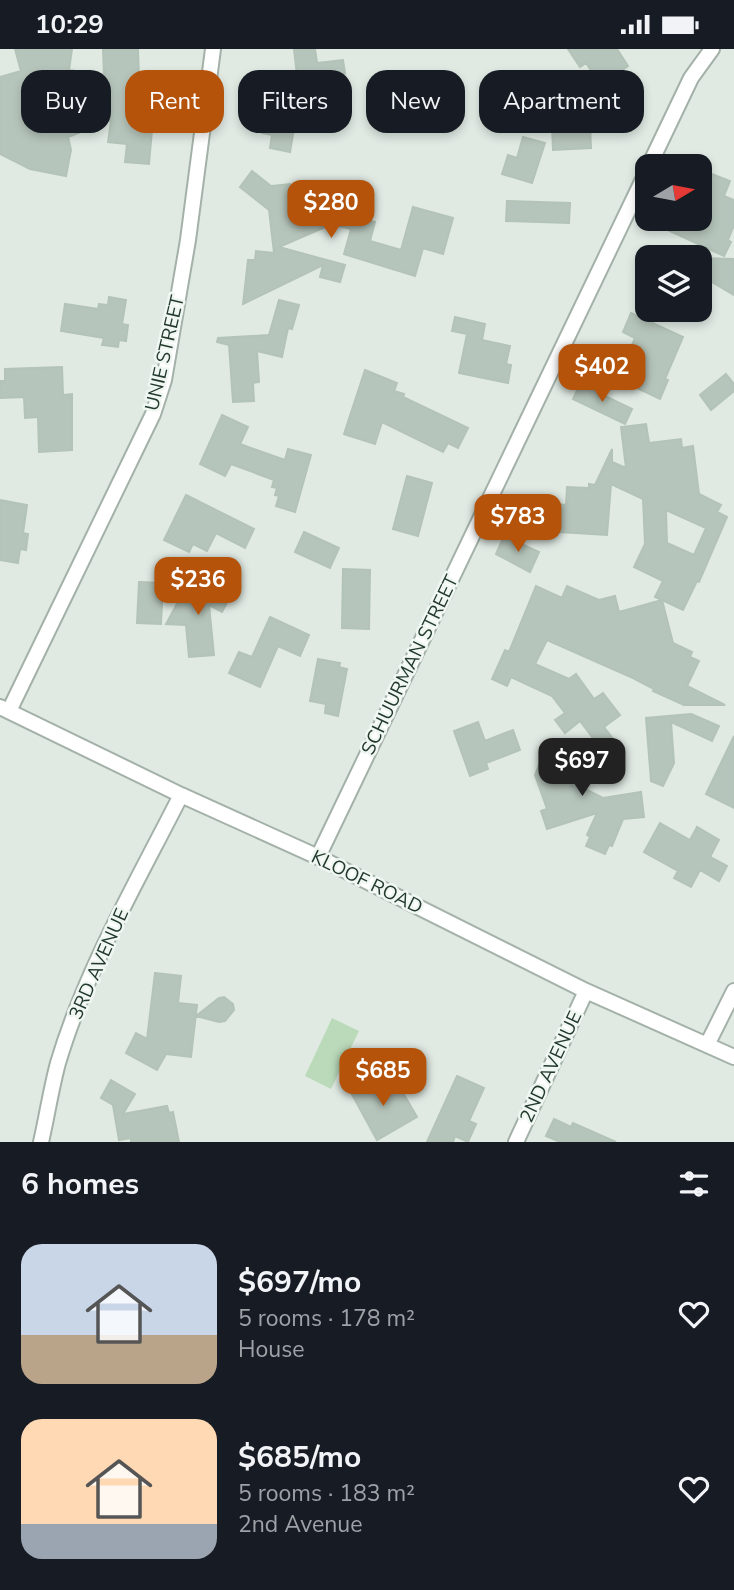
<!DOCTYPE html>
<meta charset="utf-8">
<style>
:root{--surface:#171b24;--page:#20242c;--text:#f1f3f6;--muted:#9ea1a6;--accent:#b45309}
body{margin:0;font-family:"Nunito Sans",sans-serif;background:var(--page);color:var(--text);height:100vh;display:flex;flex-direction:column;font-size:26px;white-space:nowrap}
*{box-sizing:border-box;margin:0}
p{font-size:23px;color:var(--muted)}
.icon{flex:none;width:38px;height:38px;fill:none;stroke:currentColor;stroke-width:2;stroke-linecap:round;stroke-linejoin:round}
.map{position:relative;height:1093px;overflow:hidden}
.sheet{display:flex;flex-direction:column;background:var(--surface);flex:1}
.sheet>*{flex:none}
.banner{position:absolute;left:21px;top:21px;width:693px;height:63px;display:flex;gap:14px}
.needle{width:46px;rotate:80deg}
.buttons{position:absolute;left:635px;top:105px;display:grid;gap:14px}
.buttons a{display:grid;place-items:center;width:77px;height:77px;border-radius:14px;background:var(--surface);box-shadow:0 4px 10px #0003;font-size:35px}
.price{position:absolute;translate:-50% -60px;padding:0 16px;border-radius:14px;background:var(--accent);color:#fff;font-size:23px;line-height:46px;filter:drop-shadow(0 2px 4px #0008)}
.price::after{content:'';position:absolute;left:50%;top:42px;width:21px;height:16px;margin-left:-10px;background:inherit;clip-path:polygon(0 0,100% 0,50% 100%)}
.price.active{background:#222;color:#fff}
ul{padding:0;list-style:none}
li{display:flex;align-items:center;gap:21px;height:175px;padding:0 21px}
li span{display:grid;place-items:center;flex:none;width:196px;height:140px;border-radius:21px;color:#555}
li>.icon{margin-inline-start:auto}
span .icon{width:84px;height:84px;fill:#fffc;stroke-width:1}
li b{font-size:30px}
h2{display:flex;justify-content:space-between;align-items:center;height:84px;padding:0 21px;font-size:30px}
.tag{padding:0 24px;border-radius:21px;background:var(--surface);box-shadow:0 4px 10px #0003;font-size:24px;line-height:63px}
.tag.active{background:var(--accent);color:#fff}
.status{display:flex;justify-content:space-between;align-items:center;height:49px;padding:0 35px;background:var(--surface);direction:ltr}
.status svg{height:19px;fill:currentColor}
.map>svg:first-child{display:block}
.pitch{fill:#bbdaba}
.building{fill:#b6c5bb;stroke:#b3c3b7;stroke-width:2;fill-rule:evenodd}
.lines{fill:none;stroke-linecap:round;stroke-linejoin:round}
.street-casing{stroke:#a3b1a8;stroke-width:18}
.street{stroke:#fff;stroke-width:14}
.labels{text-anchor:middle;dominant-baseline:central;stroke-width:5;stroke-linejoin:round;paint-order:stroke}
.street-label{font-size:19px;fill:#22392c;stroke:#f0f7f2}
</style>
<div class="status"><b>10:29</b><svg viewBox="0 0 49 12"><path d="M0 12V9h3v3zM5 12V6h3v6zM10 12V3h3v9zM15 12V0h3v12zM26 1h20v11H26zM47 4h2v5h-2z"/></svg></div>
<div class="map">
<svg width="734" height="1093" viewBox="0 0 734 1093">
<rect width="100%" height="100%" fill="#e0eae3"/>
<path class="pitch" d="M332 969 359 982 331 1040 305 1027Z"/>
<path class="building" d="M15 0H72L69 21 104 26 103 0H138L139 29H144L147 65 145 80 152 81 149 115 125 113 127 95 108 93 111 71 68 88 71 101 66 127 30 120 0 105V28L21 22Z
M294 0H315L317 14 343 11 345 24 339 44 298 35Z
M568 0H617L628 17 601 36 586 14 580 18Z
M273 39 300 44 290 103 270 99 272 86 262 84 265 62 269 63Z
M585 56V76H590L591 99 553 101 552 77H558L557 57Z
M523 88 545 94 532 134 502 125 508 106 517 109Z
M252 122 271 137 290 135 294 170 340 150 352 177 354 168 375 173 370 192 401 201 413 158 453 169 443 205 423 199 415 227 344 205 351 180 332 175 279 198 345 216 340 233 320 228 323 216 243 255 248 211H255L256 202 274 204 269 161 240 138Z
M709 124 730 132 724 147 734 151V176L728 191 731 193 724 207 644 170H682L700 178V145Z
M507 152 570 154 569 174 506 172Z
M700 209 734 210V246L700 226Z
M109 248 126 251 122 275 128 276 126 292 119 291 118 298 102 296 104 289 61 282 65 255 98 260 99 255 108 256Z
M279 251 299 256 292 280 288 279 282 308 257 302 259 333 253 334 254 352 233 353 229 296 217 293 218 289 269 286Z
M631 264 683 288 665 330 668 331 660 350 637 339 642 328 622 320 635 289 623 283Z
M455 268 485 275 482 291 510 297 506 315 511 316 508 334 459 324 467 285 452 282Z
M62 318 63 346 72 345V401L39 403 38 368 25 369 24 348 0 349V332H5V320Z
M365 321 397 334 394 342 404 345 403 348 468 379 458 399 448 394 443 403 382 373 375 395 344 385Z
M726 325 734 335V342L711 361 700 346Z
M580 335 632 360 625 375 573 350Z
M222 366 248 378 240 395 285 411 288 400 311 406 295 463 276 457 279 447 275 446 277 439 272 438 274 431 231 415 225 427 200 415Z
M646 375 649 394 681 390 682 399 693 397 699 445 721 456 717 463 727 468 699 533 697 532 683 561 662 551 673 594 692 603 690 608 699 612 687 637 725 656H684L653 642 654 640 633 629 547 591 535 615 569 630 576 625 594 650 603 644 620 666 604 678 617 695 605 705 580 672 565 684 555 671 565 664 552 647 511 628 507 637 492 630 505 601 509 603 536 537 562 549 567 537 599 551 615 547 619 563 662 551 655 548 663 532 634 518 645 495 643 450 611 435 607 486 558 483 557 486 541 485 543 454 566 456 567 438 589 439V435L595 436 612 400V413L626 419 621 378ZM666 461 706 479 694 506 667 494Z
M407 427 432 434 418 487 393 480Z
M186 446 254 480 245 499 216 484 207 502 193 495 189 503 164 491Z
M0 451 27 456 23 484 28 485 26 501 20 500 18 514 0 511Z
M304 483 339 499 330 519 295 503Z
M504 487 539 503 530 523 496 505Z
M343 520 370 521 369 580 342 579Z
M191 529 229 550 222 563 209 556 214 606 189 608 186 576 166 575Z
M139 533 163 534 161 575 137 574Z
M270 568 309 586 300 607 278 597 260 638 229 624 239 603 252 608Z
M318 610 340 614 339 618 347 620 338 667 325 664 326 655 310 652Z
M691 665 719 677 712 692 671 673 674 714 663 737 651 732 646 669Z
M478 673 485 692 513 681 520 701 486 714 488 720 470 727 454 682Z
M734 687V759L706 745Z
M548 694 592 713 581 738 603 749 641 743 644 768 623 770 612 797 609 796 605 805 586 797 590 788 587 786 597 764 547 780 541 762 547 760 535 726Z
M660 774 690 791 697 778 719 791 710 808 727 817 719 832 700 821 691 838 674 829 678 822 644 803Z
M155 924 181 927 178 954 197 956 191 1008 166 1005 157 1021 126 1004 136 984 147 990Z
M224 948 233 955 234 961 225 972 219 973 196 967 219 949Z
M457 1027 484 1039 469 1072 476 1075 468 1093 455 1087 453 1093H427Z
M363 1029 372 1044 390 1034 393 1040 399 1037 417 1068 377 1091 348 1038Z
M111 1031 135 1045 123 1065 167 1057 169 1064 173 1063 179 1093H131V1089L119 1091 113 1056 101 1049Z
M554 1070 571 1078 573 1074 616 1093H560L546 1087Z"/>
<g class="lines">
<defs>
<path id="street" d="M649 117 691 29 712 0
M0 658 181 746 318 808 586 942 734 1008
M9 662 153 365 164 331 188 191 213 0
M318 808 648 120
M707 996 734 942
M41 1093C47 1067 51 1040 58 1014 86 920 137 833 181 746
M516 1093 586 942"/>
</defs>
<use href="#street" class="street-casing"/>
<use href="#street" class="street"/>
</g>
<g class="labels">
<g class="street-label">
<text transform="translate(165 304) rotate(-77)">UNIE STREET</text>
<text transform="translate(410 616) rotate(-64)">SCHUURMAN STREET</text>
<text transform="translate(367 833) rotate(26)">KLOOF ROAD</text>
<text transform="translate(99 915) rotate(-66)">3RD AVENUE</text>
<text transform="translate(551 1018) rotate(-65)">2ND AVENUE</text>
</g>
</g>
</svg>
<div class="buttons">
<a><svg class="needle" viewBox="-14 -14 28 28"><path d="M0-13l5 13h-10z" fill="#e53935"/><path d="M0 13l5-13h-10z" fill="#9ea1a6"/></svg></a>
<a><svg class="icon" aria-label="layers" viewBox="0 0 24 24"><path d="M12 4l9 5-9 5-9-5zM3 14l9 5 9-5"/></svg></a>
</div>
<b class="price" style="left:331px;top:191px">$280</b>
<b class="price" style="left:602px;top:355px">$402</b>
<b class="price" style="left:518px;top:505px">$783</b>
<b class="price" style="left:198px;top:568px">$236</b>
<b class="price active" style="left:582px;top:749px">$697</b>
<b class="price" style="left:383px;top:1059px">$685</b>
<div class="banner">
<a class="tag">Buy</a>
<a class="tag active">Rent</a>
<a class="tag">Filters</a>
<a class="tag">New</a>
<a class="tag">Apartment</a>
</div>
</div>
<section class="sheet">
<h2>6 homes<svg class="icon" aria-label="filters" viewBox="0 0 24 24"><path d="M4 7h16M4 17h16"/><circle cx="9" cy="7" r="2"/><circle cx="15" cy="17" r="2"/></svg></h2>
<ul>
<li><span style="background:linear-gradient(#c9d6e8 65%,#b9a48a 0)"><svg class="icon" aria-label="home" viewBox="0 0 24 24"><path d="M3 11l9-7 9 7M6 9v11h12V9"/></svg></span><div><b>$697/mo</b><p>5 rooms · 178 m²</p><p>House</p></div><svg class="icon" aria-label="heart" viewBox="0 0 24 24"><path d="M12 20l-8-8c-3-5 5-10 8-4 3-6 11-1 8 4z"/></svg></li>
<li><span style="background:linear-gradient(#ffd9b3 75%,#9aa5b1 0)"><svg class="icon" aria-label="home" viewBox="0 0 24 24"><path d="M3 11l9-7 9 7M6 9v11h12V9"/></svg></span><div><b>$685/mo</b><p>5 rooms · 183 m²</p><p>2nd Avenue</p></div><svg class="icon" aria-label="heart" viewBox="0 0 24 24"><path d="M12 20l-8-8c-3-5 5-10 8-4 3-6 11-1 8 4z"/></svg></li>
</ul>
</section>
